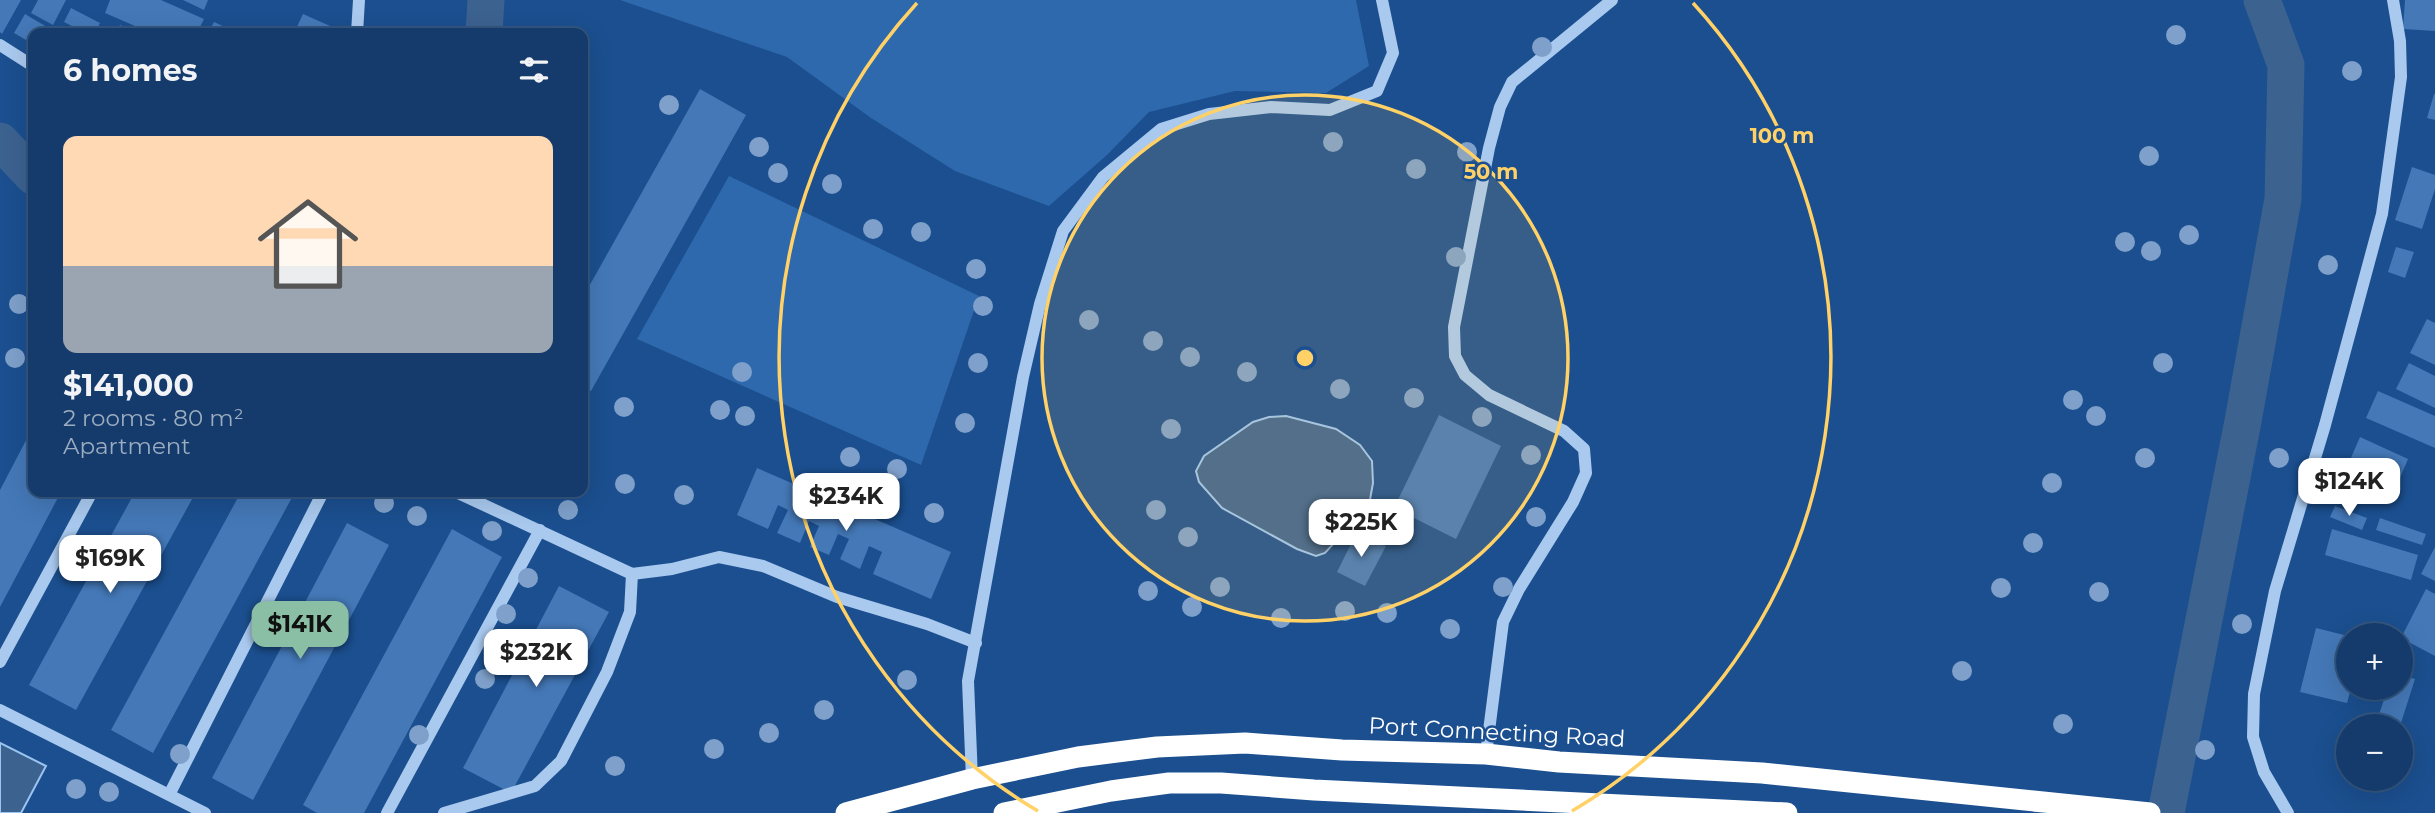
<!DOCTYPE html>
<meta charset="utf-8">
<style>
:root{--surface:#143b6b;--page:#214673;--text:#f1f3f6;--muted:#9dadc1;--line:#33557e;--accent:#8abfa5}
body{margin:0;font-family:Montserrat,sans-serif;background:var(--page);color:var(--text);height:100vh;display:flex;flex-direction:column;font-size:26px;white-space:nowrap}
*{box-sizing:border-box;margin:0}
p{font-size:23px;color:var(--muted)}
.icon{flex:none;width:38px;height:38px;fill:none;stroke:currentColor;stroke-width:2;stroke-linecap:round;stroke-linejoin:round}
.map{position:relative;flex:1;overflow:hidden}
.sheet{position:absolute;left:28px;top:28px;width:560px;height:469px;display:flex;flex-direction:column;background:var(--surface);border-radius:14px;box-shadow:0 7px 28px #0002,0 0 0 2px var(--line)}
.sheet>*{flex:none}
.tools{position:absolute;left:2336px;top:623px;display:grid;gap:14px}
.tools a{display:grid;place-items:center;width:77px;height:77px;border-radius:50%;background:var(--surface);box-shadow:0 7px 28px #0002,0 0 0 2px var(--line);font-size:35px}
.price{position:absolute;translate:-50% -60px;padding:0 16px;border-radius:14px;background:#fff;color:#222;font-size:23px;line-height:46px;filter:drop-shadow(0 2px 4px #0008)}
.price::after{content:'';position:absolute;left:50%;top:42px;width:21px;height:16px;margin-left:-10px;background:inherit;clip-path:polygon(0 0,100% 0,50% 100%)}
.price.current{background:var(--accent);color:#111}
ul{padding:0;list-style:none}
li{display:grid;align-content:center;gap:14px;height:371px;padding:0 35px}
li span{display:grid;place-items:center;height:217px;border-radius:14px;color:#555}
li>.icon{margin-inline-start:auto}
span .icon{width:126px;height:126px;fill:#fffc;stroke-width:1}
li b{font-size:30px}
h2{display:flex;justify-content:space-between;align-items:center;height:84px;padding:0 35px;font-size:30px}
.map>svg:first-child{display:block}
.green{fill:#2e69ad}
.water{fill:#3c6290;stroke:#9cc4f0;stroke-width:2}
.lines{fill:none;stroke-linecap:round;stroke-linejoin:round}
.canal{stroke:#3c6290;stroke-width:37}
.building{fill:#4478b7}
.minor{stroke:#a9c9ee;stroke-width:12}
.highway{stroke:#fff;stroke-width:21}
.tree{fill:#7ea0ca}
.ring{fill:none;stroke:#ffd166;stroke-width:3.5}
.labels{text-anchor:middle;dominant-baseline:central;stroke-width:5;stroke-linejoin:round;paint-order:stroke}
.street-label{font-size:23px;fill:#fff;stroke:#1b4f8f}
.centre{fill:#ffd166;stroke:#1b4f8f;stroke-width:3.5}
.ring-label{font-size:21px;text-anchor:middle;font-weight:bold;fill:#ffd166;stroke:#1b4f8f;stroke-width:5;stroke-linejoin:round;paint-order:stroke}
</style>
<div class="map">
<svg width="2435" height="813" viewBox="0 0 2435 813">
<rect width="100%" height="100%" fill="#1b4f8f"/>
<path class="green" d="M620 0H1356L1369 66 1326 93 1235 91 1149 112 1107 155 1049 206 955 171 871 118 787 57Z
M729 176 979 296 921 465 637 339Z"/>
<path class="water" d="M1286 416 1336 429 1360 445 1372 461 1373 483 1369 505 1325 553 1316 556 1297 549 1222 508 1199 482 1196 471 1204 456 1253 422 1269 417Z
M0 743 46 766 21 813H0Z"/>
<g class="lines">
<path class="canal" d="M484 33 486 0
M0 141 33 176
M2166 813 2243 421 2283 199 2286 65 2262 0"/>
</g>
<path class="building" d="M0 0H21L2 34 0 32Z
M38 0H66L53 25 31 13Z
M110 0H161L204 19 197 33H151L105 13Z
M183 0H208L204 10Z
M2405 0H2435V31L2403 29Z
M71 8 100 23 95 33H86L64 22Z
M25 14 57 33H33V44L14 33Z
M303 14 346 33H294Z
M214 22 238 33H208Z
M120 25 138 33H116Z
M700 89 746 115 591 391 583 387V297Z
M2434 94H2435V120L2427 118Z
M2412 167 2435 175V189L2422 229 2395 220Z
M2396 247 2414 252 2405 278 2388 272Z
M2427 319 2435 323V365L2410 353Z
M2409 363 2435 376V408L2396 389Z
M2378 391 2435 416V448L2366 418Z
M1439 415 1501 446 1456 539 1394 508Z
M33 427V492H61L0 607V490Z
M2360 437 2408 459 2392 497 2343 476Z
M757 468 951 552 931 599 873 574 882 552 869 546 860 569 840 559 849 539 838 534 829 555 810 547 819 526 809 521 800 543 777 533 788 510 778 505 768 529 737 515Z
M135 492H196L76 710 29 685Z
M241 492H295L153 753 111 730Z
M2335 506 2367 518 2362 530 2330 517Z
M2380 518 2426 534 2422 545 2376 530Z
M347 523 389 545 253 800 212 778Z
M452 529 502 557 364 813H317L303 805Z
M2332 529 2418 555 2411 580 2325 555Z
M1357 532 1386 546 1365 586 1337 572Z
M2435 547V581L2421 574Z
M559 586 609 612 511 793 463 768Z
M2426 589 2435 594V656L2401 638Z
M2316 628 2348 636V688H2351L2347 703 2300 692Z
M2401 675 2415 679 2400 726H2375L2388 688H2401Z"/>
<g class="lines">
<path class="minor" d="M357 33 359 0
M0 45 33 66
M456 492 632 574 672 569 719 557 763 566 837 597 927 624 976 643
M0 662 92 492
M0 710 205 813
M1486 754 1503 622 1519 589 1573 502 1586 473 1584 449 1564 431 1489 395 1465 375 1455 356 1454 327 1489 148 1500 107 1512 82 1612 0
M972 779 968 681 1023 377 1040 304 1063 231 1103 177 1161 129 1209 114 1271 107 1330 110 1377 91 1393 53 1382 0
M169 795 323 492
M387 813 540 530
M444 813 535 786 561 761 607 672 630 612 632 574
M2288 813 2264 772 2253 737 2254 694 2275 591 2325 425 2382 214 2401 77 2400 41 2393 0"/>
<path class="highway" d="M846 813 972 779 1078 757 1157 747 1245 743 1342 750 1486 754 1559 762 1762 773 2150 813
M1004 813 1111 791 1169 783H1221L1314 790 1787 813"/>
</g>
<g class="tree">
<circle cx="2176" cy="35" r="10"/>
<circle cx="1542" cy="47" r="10"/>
<circle cx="2352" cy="71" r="10"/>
<circle cx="669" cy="105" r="10"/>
<circle cx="1333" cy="142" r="10"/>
<circle cx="759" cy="147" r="10"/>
<circle cx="1467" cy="152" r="10"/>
<circle cx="2149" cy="156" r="10"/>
<circle cx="1416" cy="169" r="10"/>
<circle cx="778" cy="173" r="10"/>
<circle cx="832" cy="184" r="10"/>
<circle cx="873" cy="229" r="10"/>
<circle cx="921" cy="232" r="10"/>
<circle cx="2189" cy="235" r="10"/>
<circle cx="2125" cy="242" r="10"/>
<circle cx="2151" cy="251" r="10"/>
<circle cx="1456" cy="257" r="10"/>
<circle cx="2328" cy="265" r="10"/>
<circle cx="976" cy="269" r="10"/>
<circle cx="19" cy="304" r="10"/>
<circle cx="983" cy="306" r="10"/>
<circle cx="1089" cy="320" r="10"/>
<circle cx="1153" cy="341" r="10"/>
<circle cx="1190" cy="357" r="10"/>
<circle cx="15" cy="358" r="10"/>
<circle cx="978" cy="363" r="10"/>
<circle cx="2163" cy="363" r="10"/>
<circle cx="742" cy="372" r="10"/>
<circle cx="1247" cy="372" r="10"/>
<circle cx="1340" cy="389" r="10"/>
<circle cx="1414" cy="398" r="10"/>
<circle cx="2073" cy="400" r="10"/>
<circle cx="624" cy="407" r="10"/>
<circle cx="720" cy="410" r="10"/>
<circle cx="745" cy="416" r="10"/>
<circle cx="2096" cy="416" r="10"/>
<circle cx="1482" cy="417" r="10"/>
<circle cx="965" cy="423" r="10"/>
<circle cx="1171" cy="429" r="10"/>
<circle cx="1531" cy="455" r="10"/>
<circle cx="850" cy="457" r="10"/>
<circle cx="2145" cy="458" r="10"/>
<circle cx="2279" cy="458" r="10"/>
<circle cx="897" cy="469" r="10"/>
<circle cx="2052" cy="483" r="10"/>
<circle cx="625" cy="484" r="10"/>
<circle cx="684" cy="495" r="10"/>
<circle cx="384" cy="503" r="10"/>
<circle cx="568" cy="510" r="10"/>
<circle cx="1156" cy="510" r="10"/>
<circle cx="934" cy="513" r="10"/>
<circle cx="417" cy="516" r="10"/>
<circle cx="1536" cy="517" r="10"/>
<circle cx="492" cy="531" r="10"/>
<circle cx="1188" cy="537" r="10"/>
<circle cx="2033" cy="543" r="10"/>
<circle cx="528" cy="578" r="10"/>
<circle cx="1220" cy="587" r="10"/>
<circle cx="1503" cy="587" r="10"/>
<circle cx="2001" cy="588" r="10"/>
<circle cx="1148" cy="591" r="10"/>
<circle cx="2099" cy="592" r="10"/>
<circle cx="1192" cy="607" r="10"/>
<circle cx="1345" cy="611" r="10"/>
<circle cx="1387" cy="613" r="10"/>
<circle cx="506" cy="614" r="10"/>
<circle cx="1281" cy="618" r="10"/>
<circle cx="2242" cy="624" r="10"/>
<circle cx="1450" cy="629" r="10"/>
<circle cx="1962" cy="671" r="10"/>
<circle cx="485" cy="679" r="10"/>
<circle cx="907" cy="680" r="10"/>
<circle cx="824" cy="710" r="10"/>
<circle cx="2063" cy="724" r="10"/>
<circle cx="769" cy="733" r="10"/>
<circle cx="419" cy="735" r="10"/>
<circle cx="714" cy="749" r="10"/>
<circle cx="2205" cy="750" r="10"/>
<circle cx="180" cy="754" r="10"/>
<circle cx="615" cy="766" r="10"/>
<circle cx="76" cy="789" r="10"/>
<circle cx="109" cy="792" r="10"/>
</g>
<circle cx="1305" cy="358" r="263" fill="#ffd166" fill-opacity=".12"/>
<g class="ring">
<circle cx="1305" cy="358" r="263"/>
<path d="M1038 811A526 526 0 0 1 917 3M1693 3A526 526 0 0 1 1572 811"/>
</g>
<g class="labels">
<g class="street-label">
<text transform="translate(1497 732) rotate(3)">Port Connecting Road</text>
</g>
</g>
<circle cx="1305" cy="358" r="10" class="centre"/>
<g class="ring-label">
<text x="1782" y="143">100 m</text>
<text x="1491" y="179">50 m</text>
</g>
</svg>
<div class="tools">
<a>+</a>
<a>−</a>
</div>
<b class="price" style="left:2349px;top:518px">$124K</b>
<b class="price" style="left:846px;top:533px">$234K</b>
<b class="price" style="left:1361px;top:559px">$225K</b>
<b class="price" style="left:110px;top:595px">$169K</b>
<b class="price current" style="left:300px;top:661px">$141K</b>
<b class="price" style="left:536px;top:689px">$232K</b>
<section class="sheet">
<h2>6 homes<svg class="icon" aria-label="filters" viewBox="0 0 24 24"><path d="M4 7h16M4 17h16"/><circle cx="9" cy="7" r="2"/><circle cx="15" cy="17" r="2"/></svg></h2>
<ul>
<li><span style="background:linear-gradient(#ffd9b3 60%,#9aa5b1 0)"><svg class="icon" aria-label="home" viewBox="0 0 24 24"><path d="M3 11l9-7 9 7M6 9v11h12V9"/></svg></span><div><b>$141,000</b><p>2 rooms · 80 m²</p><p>Apartment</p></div></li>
</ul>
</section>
</div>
